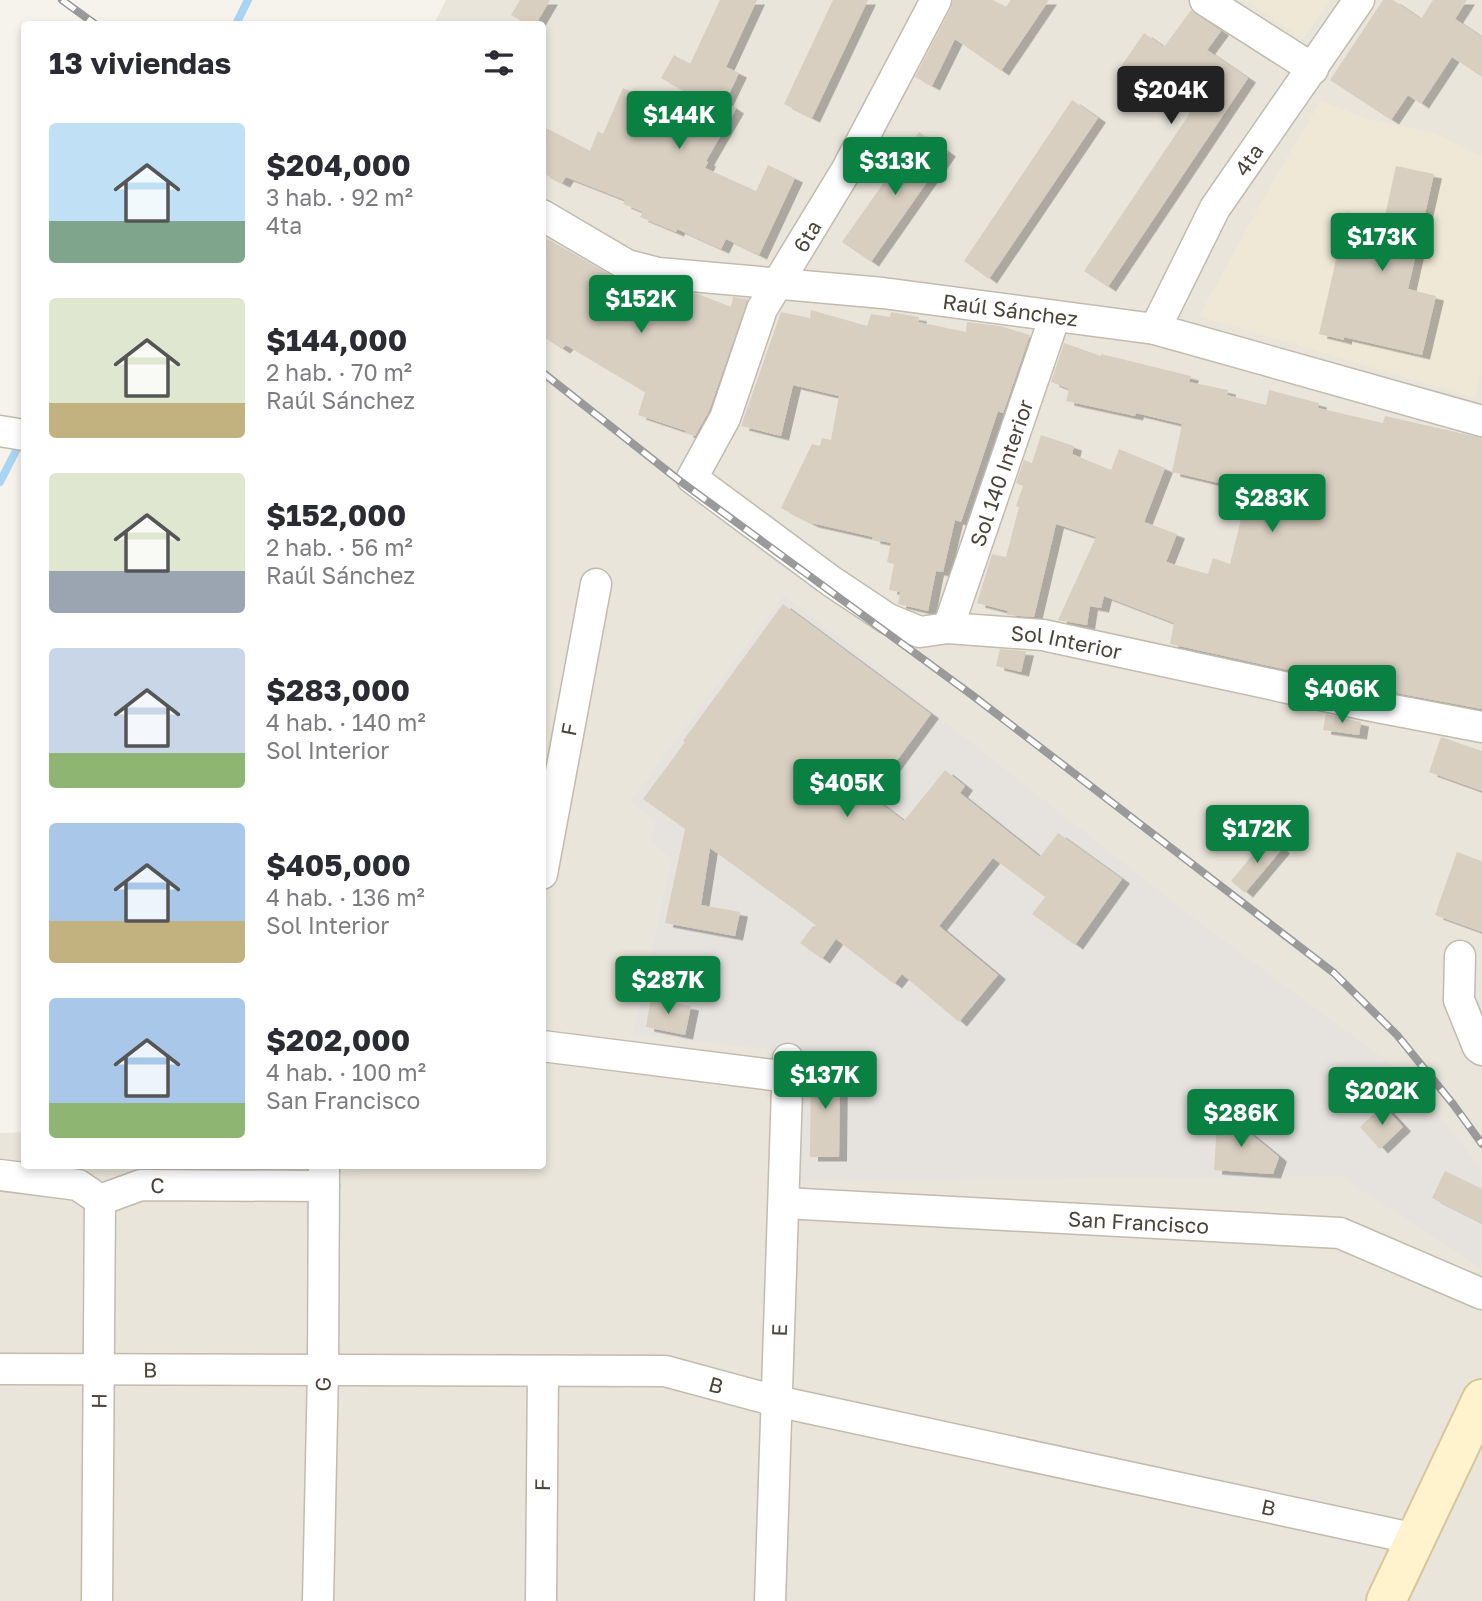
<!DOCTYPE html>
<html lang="es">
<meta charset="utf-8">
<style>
:root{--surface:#fff;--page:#f2f2f3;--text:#2b2b33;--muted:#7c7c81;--accent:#0b8043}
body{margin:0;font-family:"Golos Text",sans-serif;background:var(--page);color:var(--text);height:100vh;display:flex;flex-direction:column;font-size:26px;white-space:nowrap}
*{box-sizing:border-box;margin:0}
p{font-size:23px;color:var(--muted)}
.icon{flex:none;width:38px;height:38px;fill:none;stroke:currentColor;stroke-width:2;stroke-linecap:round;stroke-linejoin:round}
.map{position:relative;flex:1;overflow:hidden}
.drawer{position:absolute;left:21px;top:21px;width:525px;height:1148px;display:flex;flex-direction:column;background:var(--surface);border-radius:7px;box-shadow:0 4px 10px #0003}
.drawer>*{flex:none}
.price{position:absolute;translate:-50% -60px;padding:0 16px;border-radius:7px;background:var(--accent);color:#fff;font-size:23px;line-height:46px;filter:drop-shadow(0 2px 4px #0008)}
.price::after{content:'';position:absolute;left:50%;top:42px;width:21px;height:16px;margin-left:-10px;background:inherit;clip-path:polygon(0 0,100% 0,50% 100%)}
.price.current{background:#222;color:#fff}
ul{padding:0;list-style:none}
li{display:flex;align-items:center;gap:21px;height:175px;padding:0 28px}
li span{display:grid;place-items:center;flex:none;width:196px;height:140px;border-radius:7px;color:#555}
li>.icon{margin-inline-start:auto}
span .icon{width:84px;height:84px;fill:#fffc;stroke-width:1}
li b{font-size:30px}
h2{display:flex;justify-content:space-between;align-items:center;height:84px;padding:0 28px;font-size:30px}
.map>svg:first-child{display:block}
.residential{fill:#eae5da}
.industrial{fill:#e6e2dd}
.education{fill:#efe8d6}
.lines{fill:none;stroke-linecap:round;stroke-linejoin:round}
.stream{stroke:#a9d4f2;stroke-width:8}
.building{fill:#d8cfc1;filter:url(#shadow)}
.street-casing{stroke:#c2bbae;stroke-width:33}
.secondary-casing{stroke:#d6c79b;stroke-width:42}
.street{stroke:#fff;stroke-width:30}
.secondary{stroke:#fff3cd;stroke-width:38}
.rail-casing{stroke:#9a9a9a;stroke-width:8}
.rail{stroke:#fff;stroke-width:5;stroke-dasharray:16;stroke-linecap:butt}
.labels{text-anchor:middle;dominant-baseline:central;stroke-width:5;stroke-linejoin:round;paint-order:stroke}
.street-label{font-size:21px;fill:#4b4439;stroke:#fff}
</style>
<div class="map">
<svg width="1482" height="1601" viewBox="0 0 1482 1601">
<defs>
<filter id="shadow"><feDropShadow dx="8" dy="4.5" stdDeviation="0" flood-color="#0004"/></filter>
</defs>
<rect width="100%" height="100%" fill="#f6f3ec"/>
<path class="residential" d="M446 0H1482V1601H0V1133L24 1132V1166H542V24H434Z"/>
<path class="industrial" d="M784 595 1196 920 1410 1078 1482 1170V1269L1340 1176 800 1181 802 1053 633 1034 672 859 650 840 656 821 630 802Z"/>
<path class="education" d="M1245 0H1331L1302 39Z
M1321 101 1369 119 1435 133 1482 156V369L1475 398 1199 316 1273 181Z"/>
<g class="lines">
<path class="stream" d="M236 24 248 0
M0 482 22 439"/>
</g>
<path class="building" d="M520 0H550L536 24H527L511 15Z
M720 0H757L726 67 739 73 725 102 736 109 706 161 708 162 705 168 756 191 768 165 795 178 759 255 726 239 721 249 677 229 676 232 640 217 643 212 623 204 625 200 566 177 562 183 542 173V126L590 151 598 131 603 134 623 88 644 97 637 115 677 131 693 96 661 78 674 55 690 64Z
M833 0H868L812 118 784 104Z
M953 0H993L1006 7 1011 0H1049L1001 71 955 39 932 86 915 77 951 8Z
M1383 0H1393L1421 19 1433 0H1467L1455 19 1482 37V77L1452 57 1421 104 1408 95 1391 120 1330 80Z
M1191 10 1221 31 1207 50 1248 78 1108 287 1084 271 1190 113 1122 65 1144 33 1164 47Z
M1072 100 1098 118 989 279 964 261Z
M919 132 948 152 871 262 842 242Z
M1396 166 1434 174 1408 289 1436 296 1422 355 1344 337V340L1319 334 1347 212 1384 220Z
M542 236 622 282 654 290 673 292 685 298 687 293 698 294 731 307 733 297 748 299 709 411 695 436 685 433 686 431 638 415 645 392 566 345 562 349 542 336Z
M811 310 867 326 871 314 890 317 891 312 919 317 918 322 966 332 967 322 1000 326 1030 335 1003 413 998 411 961 522 955 520 943 572 936 571 928 611 898 604 900 592 889 590 894 564 887 562 891 543 872 539 873 537 811 523 781 508 812 444 820 446 822 438 831 440 839 396 793 385 781 436 741 426 781 312 810 318Z
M1064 343 1101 356V354L1191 376 1189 382 1228 390 1227 395 1266 405 1269 390 1319 403 1318 408 1383 423 1385 416 1482 438V709L1370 688 1170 644 1174 623 1104 596 1101 608 1090 606 1087 625 1058 620 1096 537 1056 524 1034 617 1007 615 1008 611 977 603 992 554 1006 557 1019 507 1016 506 1023 486 1016 483 1024 460 1032 463 1041 435 1074 446 1072 454 1111 470 1119 449 1165 468 1144 522 1177 534 1166 562 1208 574 1213 558 1230 564 1248 490 1172 472 1182 424 1136 413 1135 416 1066 401 1069 389 1051 382Z
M783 604 931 714 871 796 904 821 945 770 965 786 960 793 1040 857 1058 833 1122 879 1075 945 1032 914 1045 897 993 858 939 926 998 975 959 1022 902 974 894 984 836 939 822 959 800 943 813 926H817L710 848 701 905 740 912 735 936 665 923 685 829 643 799 685 742 683 741Z
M1000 649 1026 651 1021 672 996 666Z
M1326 714 1361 722 1359 735 1323 730Z
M1441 737 1482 751V791L1429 772Z
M1268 836 1282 849 1245 893 1231 881Z
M1457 852 1482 861V932L1435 915Z
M651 998 691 1006 685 1035 646 1027Z
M811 1064 840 1065 839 1157H810Z
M1383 1105 1403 1127 1380 1149 1360 1127Z
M1218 1107 1279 1157 1273 1174 1214 1170Z
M1445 1171 1482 1189V1223L1432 1198Z"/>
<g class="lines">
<defs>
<g id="street">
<path id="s1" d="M936 0 847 169 762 309 725 418 692 478 831 581 888 619 920 632 948 628 1043 635 1367 705 1482 727"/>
<path d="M1205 0 1313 69"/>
<path id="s2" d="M542 215 627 265 658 273 883 293 1155 329 1482 421"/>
<path id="s3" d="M1155 329 1215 208 1359 0"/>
<path d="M0 431 24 435"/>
<path id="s4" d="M948 628 1055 316"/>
<path id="s5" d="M542 874 596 584"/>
<path d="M1460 956 1459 1000 1478 1047 1482 1050"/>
<path d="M542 1046 788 1077"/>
<path d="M0 1175 78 1185 100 1200"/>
<path id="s6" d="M100 1200 141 1185 324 1186"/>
<path id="s7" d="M784 1203 1340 1233 1482 1294"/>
<path id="s8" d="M0 1369 665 1371 776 1401 1416 1539"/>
<path id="s9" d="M97 1601 100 1200"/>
<path id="s10" d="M318 1601 323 1370 324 1166"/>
<path id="s11" d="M541 1601 543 1371"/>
<path id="s12" d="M770 1601 788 1059"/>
</g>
<path id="secondary" d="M1386 1601 1482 1399"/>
</defs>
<use href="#street" class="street-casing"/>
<use href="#secondary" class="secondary-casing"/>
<use href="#street" class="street"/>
<use href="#secondary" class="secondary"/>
<defs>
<path id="rail" d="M62 0 95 24
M542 372 680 481 972 695 1334 973 1397 1035 1453 1104 1482 1144"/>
</defs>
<use href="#rail" class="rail-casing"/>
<use href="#rail" class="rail"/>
</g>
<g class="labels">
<g class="street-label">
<text stroke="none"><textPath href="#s3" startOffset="194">4ta</textPath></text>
<text transform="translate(807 236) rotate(-59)">6ta</text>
<text stroke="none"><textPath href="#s2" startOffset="485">Raúl Sánchez</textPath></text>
<text stroke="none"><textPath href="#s4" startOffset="164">Sol 140 Interior</textPath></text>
<text stroke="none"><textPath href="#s1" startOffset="962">Sol Interior</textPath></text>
<text stroke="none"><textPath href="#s5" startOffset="147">F</textPath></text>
<text stroke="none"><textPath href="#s6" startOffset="60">C</textPath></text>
<text stroke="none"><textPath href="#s7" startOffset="355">San Francisco</textPath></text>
<text stroke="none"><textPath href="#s12" startOffset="271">E</textPath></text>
<text stroke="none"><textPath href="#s8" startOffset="150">B</textPath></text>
<text stroke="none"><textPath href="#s10" startOffset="217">G</textPath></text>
<text stroke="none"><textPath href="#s8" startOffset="718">B</textPath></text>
<text stroke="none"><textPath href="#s9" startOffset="200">H</textPath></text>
<text stroke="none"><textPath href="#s11" startOffset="116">F</textPath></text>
<text stroke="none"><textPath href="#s8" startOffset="1284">B</textPath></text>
</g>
</g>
</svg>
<b class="price current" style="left:1171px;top:126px">$204K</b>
<b class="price" style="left:679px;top:151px">$144K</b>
<b class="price" style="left:895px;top:197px">$313K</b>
<b class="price" style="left:1382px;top:273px">$173K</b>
<b class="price" style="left:641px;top:335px">$152K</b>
<b class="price" style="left:1272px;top:534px">$283K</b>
<b class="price" style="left:1342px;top:725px">$406K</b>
<b class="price" style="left:847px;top:819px">$405K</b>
<b class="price" style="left:1257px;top:865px">$172K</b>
<b class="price" style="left:668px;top:1016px">$287K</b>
<b class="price" style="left:825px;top:1111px">$137K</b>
<b class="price" style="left:1382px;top:1127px">$202K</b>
<b class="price" style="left:1241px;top:1149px">$286K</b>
<section class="drawer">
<h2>13 viviendas<svg class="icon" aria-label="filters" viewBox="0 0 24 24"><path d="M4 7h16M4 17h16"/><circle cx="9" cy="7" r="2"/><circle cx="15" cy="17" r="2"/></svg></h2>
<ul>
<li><span style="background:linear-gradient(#bfe0f5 70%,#7fa58c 0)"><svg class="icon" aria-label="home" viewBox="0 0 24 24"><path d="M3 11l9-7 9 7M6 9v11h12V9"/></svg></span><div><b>$204,000</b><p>3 hab. · 92 m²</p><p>4ta</p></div></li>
<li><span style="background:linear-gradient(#dfe7d0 75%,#c2b280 0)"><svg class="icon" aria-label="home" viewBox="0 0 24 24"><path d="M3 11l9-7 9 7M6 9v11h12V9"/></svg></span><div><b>$144,000</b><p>2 hab. · 70 m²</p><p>Raúl Sánchez</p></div></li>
<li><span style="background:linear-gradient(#dfe7d0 70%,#9aa5b1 0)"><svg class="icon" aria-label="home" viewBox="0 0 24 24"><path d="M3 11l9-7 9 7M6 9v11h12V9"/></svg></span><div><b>$152,000</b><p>2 hab. · 56 m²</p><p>Raúl Sánchez</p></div></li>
<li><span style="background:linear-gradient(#c9d6e8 75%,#8fb573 0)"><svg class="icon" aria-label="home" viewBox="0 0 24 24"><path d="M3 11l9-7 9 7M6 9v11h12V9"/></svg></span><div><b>$283,000</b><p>4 hab. · 140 m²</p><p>Sol Interior</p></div></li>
<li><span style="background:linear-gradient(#a9c7e8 70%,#c2b280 0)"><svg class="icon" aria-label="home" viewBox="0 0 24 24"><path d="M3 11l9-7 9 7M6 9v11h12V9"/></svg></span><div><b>$405,000</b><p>4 hab. · 136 m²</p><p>Sol Interior</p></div></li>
<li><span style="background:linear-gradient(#a9c7e8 75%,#8fb573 0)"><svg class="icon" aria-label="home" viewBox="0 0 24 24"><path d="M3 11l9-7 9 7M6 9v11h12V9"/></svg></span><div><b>$202,000</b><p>4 hab. · 100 m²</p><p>San Francisco</p></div></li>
</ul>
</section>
</div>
